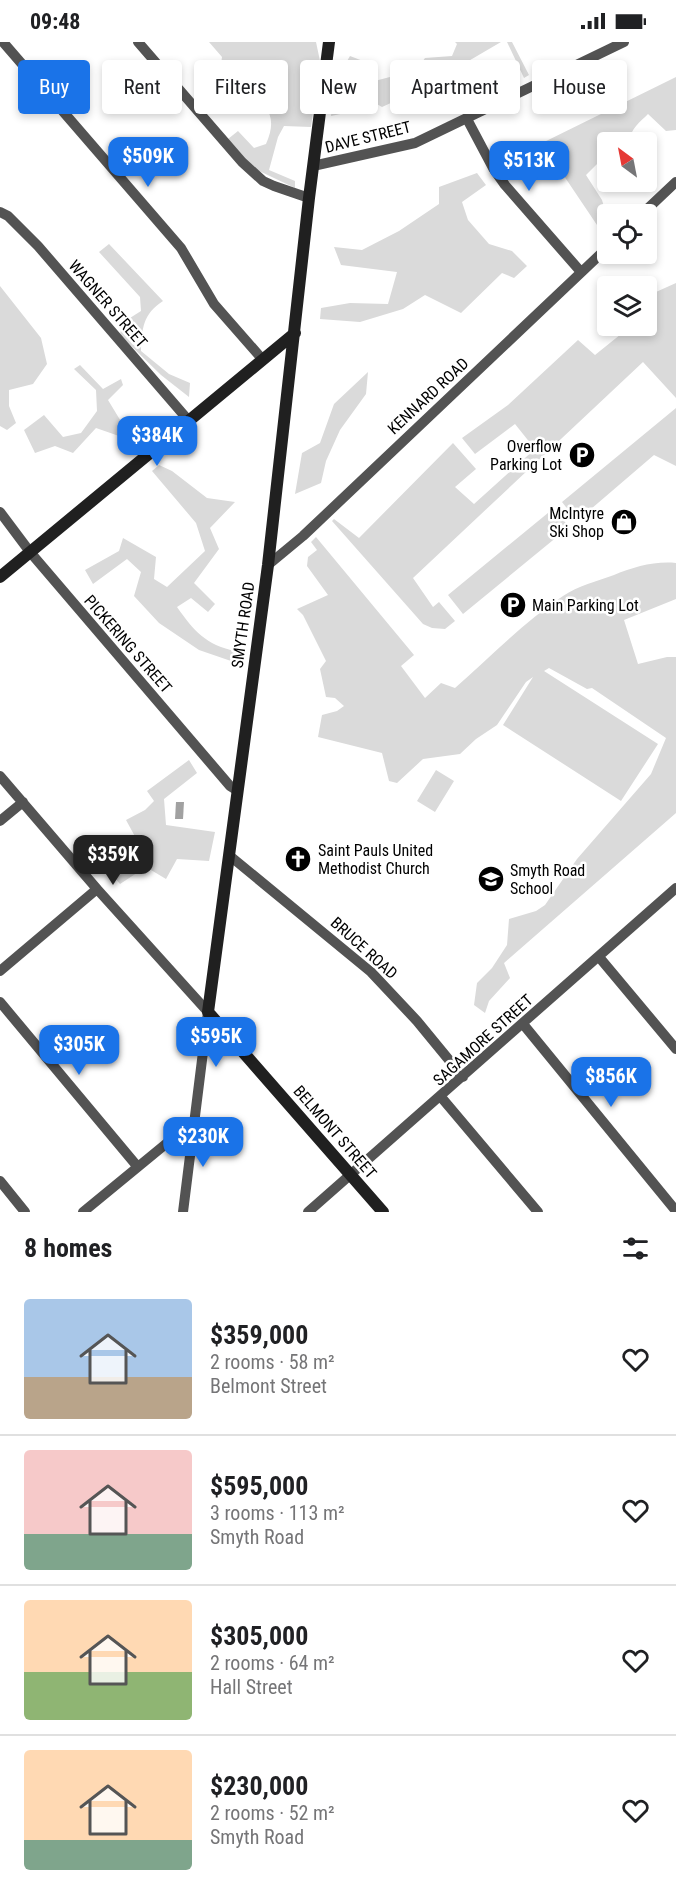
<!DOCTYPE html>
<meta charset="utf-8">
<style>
:root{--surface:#fff;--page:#f6f6f6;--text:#202124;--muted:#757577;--line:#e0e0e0;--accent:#1a73e8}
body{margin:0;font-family:"Roboto Condensed",sans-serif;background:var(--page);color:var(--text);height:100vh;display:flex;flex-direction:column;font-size:22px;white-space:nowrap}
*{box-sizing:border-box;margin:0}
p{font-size:20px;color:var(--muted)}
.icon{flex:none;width:33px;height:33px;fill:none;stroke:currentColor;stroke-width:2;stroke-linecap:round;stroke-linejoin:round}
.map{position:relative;height:1170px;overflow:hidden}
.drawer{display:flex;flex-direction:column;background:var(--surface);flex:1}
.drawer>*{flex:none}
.banner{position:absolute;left:18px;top:18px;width:640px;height:54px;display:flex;gap:12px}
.needle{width:39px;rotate:328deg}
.buttons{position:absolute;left:597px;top:90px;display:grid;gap:12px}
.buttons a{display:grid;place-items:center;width:60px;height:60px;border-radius:6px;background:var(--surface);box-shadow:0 3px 9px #0003;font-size:30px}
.price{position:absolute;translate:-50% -51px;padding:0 14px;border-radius:12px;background:var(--accent);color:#fff;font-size:20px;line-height:39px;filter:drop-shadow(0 2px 3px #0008)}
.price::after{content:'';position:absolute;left:50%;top:36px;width:18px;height:14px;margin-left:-9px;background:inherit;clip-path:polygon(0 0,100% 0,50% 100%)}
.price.selected{background:#222;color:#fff}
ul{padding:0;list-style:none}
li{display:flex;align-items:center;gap:18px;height:150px;padding:0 24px}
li+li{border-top:2px solid var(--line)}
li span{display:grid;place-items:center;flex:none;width:168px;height:120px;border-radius:6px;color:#555}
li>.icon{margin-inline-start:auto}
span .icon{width:72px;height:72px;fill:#fffc;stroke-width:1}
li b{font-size:26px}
h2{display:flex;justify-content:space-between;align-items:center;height:72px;padding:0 24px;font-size:26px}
.tag{padding:0 21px;border-radius:6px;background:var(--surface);box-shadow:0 3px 9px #0003;font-size:21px;line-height:54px}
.tag.selected{background:var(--accent);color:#fff}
.status{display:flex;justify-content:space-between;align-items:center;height:42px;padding:0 30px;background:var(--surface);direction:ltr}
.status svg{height:16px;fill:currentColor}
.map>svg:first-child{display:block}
.green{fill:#dadada}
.water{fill:#a1a1a1}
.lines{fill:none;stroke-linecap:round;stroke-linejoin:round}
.street{stroke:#535353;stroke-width:10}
.secondary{stroke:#202020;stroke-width:12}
.labels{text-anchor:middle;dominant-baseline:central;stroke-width:5;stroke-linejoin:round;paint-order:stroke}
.street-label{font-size:16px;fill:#000;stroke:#fff}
.poi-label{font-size:16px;fill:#000;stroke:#fff;text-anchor:start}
</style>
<div class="status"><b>09:48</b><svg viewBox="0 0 49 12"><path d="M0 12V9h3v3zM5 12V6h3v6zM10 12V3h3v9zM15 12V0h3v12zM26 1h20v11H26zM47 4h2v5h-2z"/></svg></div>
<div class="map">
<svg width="676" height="1170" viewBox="0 0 676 1170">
<rect width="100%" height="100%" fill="#fff"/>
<path class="green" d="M209 0H316L320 19 311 85 284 84 278 95 269 128 295 139V146L253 126 228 97 238 89 254 106 266 102C280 70 263 63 243 40L237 46 232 44 233 35 221 22 222 15Z
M455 0H501L448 31 430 44 420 23 425 16 452 14 457 2Z
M507 0H512L529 33 524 36Z
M350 14 363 19 367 41 409 30 415 50 382 65 368 57 359 68 331 74 334 41Z
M676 35V88L666 89 648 72C640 80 629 88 630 100H608L607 127 600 119 586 133 602 158 607 174V177L597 183 560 128 536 104Z
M477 131 486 143 462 160 468 178 489 202 512 209 527 224 514 236 502 231 461 271 425 253 403 267 360 280 320 277 321 266 350 261 388 262 397 230 341 223 334 205 362 208 399 189 439 162V145Z
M109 202 163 259C143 272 142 286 141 309L169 332 190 341 189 355 161 333 120 293 122 281 141 269 140 255 99 210Z
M676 241V356L643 320 413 536 433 565 439 560 455 579 445 587 432 586 423 582 332 479 334 477 359 496 453 401 476 427 455 445 474 462 535 407 515 382 475 412 462 396 508 363 578 298 595 313 631 284H646L647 254Z
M0 244 41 296 47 322 33 342 9 348V364L16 381 7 388 0 384Z
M80 323 103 347 121 337 123 343 108 358 125 386 119 394 96 386 73 411 55 404 35 411 24 388 44 373 63 395 81 391 97 369 96 348 74 327Z
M368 330 366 352 340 388 326 419 321 441 295 452 302 411 320 401 334 362Z
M676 366V424L654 413 577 479 562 460Z
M159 423 172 429 207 456 235 460 210 486 219 507 194 541 215 562 208 570 191 556 177 565C194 589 206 603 235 609L231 619 199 608 159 581 134 554 141 530 127 517 93 542 85 528 119 509 123 496 156 515 154 537 167 545 205 509 196 481 152 429Z
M554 466 569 485 463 572 448 553Z
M316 495 414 613 401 624 425 656 441 641 455 646C490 615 524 580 563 554 578 544 597 539 614 533 634 525 654 519 676 521V557L624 578 638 622 667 615H676V771L504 921 510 936 489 959 485 971 474 963 477 941 492 926 507 903 509 877 536 869 545 863 577 817 651 732 666 696 592 646 587 647 549 626 544 629 658 702 621 759 503 683 533 635 526 640 497 683 476 697 460 712 423 717 397 741 389 739 382 711 318 695 322 673 337 669 344 664 335 656 326 655 320 627 326 619 303 573 297 567 328 553 307 524 308 515 317 508 311 500Z
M189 718 197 731 164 757 166 783 215 790 209 819 177 817 166 837 146 825 120 842 114 835 144 811 126 778 145 768 154 759 147 749Z
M436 728 454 739 435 770 417 759Z"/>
<path class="water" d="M176 760H184L183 777H175Z"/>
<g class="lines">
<path class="street" d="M3 0 181 206 214 262 263 318
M138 0 242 120 263 139 274 144 309 156
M467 77 493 126 505 143 581 230
M313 124 415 101 624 0
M0 170 8 174 38 204 189 379
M642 172 676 140
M0 470 30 510 230 744 238 749
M268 523 303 494 608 205
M0 734 97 847 208 970 183 1170
M0 779 23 760
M230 814 371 930 417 979 463 1035
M599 915 676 1007
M0 929 97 847
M0 960 137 1124
M523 982 676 1169
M441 1055 538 1170
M0 1139 25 1170
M83 1170 195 1078
M308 1170 676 846"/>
<path class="secondary" d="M329 0 309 156 268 523 208 970 383 1170
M0 535 295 291"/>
</g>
<defs>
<symbol id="parking-disc" viewBox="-11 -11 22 22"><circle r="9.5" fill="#000" stroke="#fff"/><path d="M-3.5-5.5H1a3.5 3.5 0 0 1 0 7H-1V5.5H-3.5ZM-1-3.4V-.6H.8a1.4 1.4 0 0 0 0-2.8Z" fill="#fff"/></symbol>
<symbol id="shop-disc" viewBox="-11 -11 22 22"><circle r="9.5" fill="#000" stroke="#fff"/><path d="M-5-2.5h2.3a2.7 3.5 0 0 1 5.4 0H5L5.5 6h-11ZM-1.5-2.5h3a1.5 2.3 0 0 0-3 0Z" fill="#fff"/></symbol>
<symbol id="church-disc" viewBox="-11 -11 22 22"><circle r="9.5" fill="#000" stroke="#fff"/><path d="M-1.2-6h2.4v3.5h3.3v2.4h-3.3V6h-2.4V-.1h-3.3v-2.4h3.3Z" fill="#fff"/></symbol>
<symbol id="school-disc" viewBox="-11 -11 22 22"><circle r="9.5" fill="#000" stroke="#fff"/><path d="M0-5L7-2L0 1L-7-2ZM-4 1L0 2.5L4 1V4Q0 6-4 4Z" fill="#fff"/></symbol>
</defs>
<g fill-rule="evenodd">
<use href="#parking-disc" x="567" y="398" width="30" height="30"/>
<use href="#shop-disc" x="609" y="465" width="30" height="30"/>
<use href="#parking-disc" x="498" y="548" width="30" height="30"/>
<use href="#church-disc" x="283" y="802" width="30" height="30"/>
<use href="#school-disc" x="476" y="822" width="30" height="30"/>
</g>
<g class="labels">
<g class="street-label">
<text transform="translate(368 95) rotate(-14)">DAVE STREET</text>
<text transform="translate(108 262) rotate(49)">WAGNER STREET</text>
<text transform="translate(428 354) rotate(-43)">KENNARD ROAD</text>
<text transform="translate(243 583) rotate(-82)">SMYTH ROAD</text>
<text transform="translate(128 602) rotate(49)">PICKERING STREET</text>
<text transform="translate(364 906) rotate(42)">BRUCE ROAD</text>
<text transform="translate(483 998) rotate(-42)">SAGAMORE STREET</text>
<text transform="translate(335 1090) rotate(49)">BELMONT STREET</text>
</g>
<g class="poi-label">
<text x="562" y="404" text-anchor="end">Overflow<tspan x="562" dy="18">Parking Lot</tspan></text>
<text x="604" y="471" text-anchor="end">McIntyre<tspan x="604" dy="18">Ski Shop</tspan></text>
<text x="532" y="563">Main Parking Lot</text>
<text x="318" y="808">Saint Pauls United<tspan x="318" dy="18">Methodist Church</tspan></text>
<text x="510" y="828">Smyth Road<tspan x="510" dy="18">School</tspan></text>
</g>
</g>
</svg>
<div class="buttons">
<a><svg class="needle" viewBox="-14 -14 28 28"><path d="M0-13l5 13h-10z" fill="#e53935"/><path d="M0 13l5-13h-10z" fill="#757577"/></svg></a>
<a><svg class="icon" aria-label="locate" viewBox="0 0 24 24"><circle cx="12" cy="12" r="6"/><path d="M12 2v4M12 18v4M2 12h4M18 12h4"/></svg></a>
<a><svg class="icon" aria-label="layers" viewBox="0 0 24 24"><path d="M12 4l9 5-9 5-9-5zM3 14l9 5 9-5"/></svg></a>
</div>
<b class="price" style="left:148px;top:146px">$509K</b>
<b class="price" style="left:529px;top:150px">$513K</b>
<b class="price" style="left:157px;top:425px">$384K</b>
<b class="price selected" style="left:113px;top:844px">$359K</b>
<b class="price" style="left:216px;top:1026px">$595K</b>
<b class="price" style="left:79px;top:1034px">$305K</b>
<b class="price" style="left:611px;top:1066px">$856K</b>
<b class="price" style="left:203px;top:1126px">$230K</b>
<div class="banner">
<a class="tag selected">Buy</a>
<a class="tag">Rent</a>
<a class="tag">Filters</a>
<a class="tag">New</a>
<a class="tag">Apartment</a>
<a class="tag">House</a>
</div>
</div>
<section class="drawer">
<h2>8 homes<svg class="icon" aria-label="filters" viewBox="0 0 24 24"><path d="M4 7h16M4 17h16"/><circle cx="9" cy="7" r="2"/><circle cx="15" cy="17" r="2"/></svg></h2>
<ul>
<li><span style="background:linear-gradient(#a9c7e8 65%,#b9a48a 0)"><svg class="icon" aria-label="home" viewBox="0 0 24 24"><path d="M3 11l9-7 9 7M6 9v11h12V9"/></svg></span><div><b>$359,000</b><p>2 rooms · 58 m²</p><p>Belmont Street</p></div><svg class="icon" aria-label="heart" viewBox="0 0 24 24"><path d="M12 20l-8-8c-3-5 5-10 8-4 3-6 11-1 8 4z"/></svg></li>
<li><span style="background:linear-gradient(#f6c9c9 70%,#7fa58c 0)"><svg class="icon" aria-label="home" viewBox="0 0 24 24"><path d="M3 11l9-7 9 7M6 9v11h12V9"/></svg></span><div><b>$595,000</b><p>3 rooms · 113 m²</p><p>Smyth Road</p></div><svg class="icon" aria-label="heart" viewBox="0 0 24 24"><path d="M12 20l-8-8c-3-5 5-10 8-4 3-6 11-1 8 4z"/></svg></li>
<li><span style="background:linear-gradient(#ffd9b3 60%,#8fb573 0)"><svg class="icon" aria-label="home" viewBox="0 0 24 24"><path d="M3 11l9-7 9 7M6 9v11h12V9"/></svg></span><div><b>$305,000</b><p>2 rooms · 64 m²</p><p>Hall Street</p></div><svg class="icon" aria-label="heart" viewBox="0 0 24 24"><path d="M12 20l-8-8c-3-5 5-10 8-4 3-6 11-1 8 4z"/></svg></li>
<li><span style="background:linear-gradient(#ffd9b3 75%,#7fa58c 0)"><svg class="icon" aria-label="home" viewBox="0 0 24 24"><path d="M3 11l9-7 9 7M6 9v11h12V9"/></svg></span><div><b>$230,000</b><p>2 rooms · 52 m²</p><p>Smyth Road</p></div><svg class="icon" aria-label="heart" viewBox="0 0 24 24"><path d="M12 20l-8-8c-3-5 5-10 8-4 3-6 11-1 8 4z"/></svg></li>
</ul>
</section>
